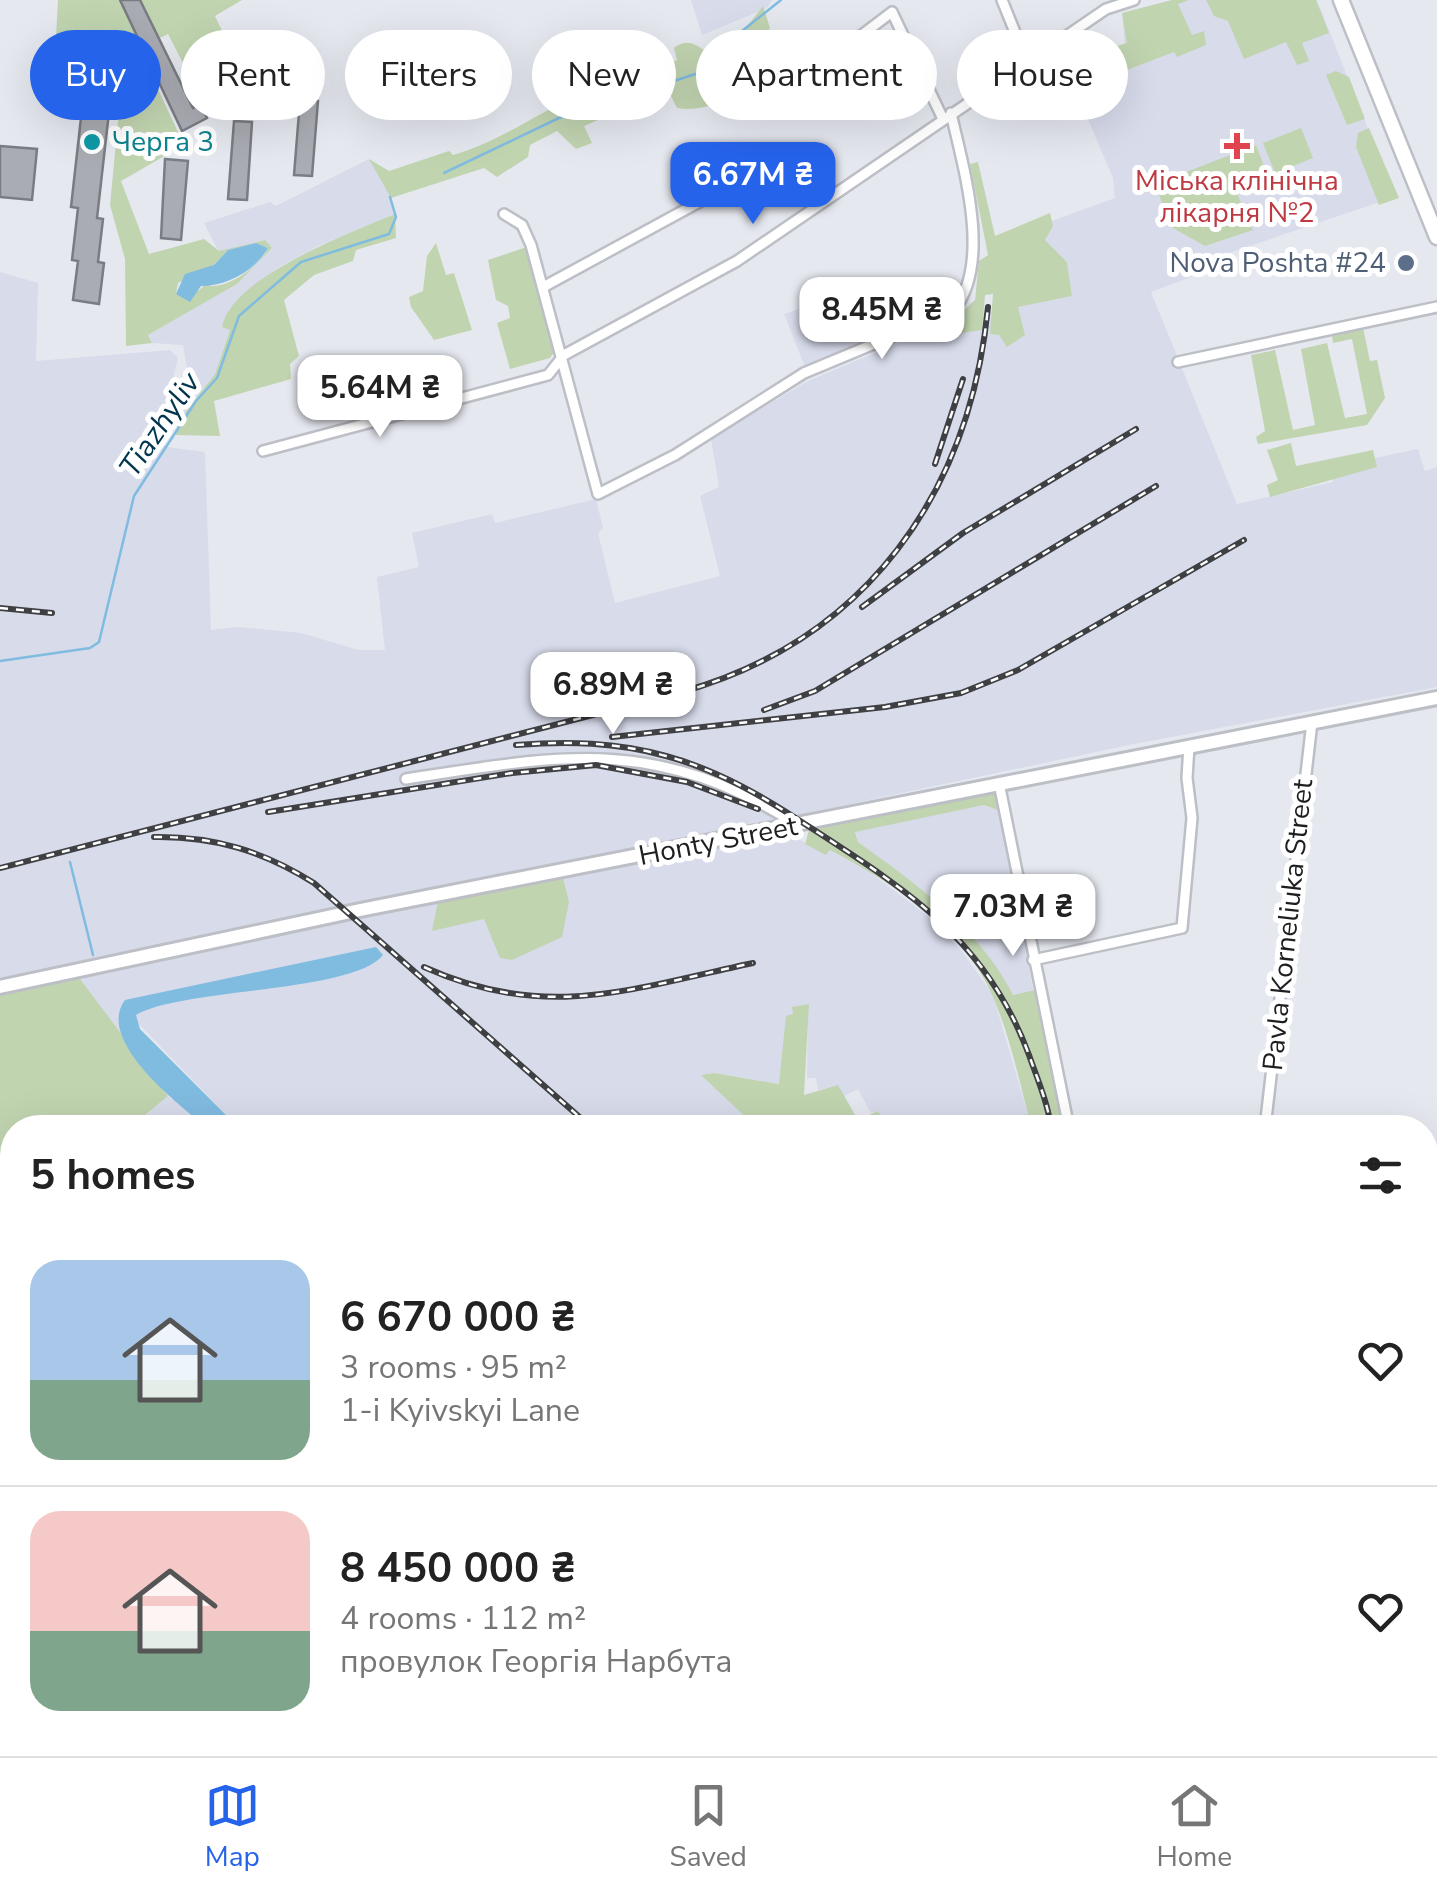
<!DOCTYPE html>
<meta charset="utf-8">
<style>
:root{--surface:#fff;--page:#f2f2f2;--text:#222;--muted:#767676;--line:#e0e0e0;--accent:#2563eb}
body{margin:0;font-family:"Nunito Sans",sans-serif;background:var(--page);color:var(--text);height:100vh;display:flex;flex-direction:column;font-size:38px;white-space:nowrap}
*{box-sizing:border-box;margin:0}
p{font-size:32px;color:var(--muted)}
.icon{flex:none;width:55px;height:55px;fill:none;stroke:currentColor;stroke-width:2;stroke-linecap:round;stroke-linejoin:round}
.map{position:relative;flex:1;overflow:hidden}
.details{position:absolute;left:0px;top:1115px;width:1438px;height:642px;display:flex;flex-direction:column;background:var(--surface);border-radius:40px 40px 0 0;box-shadow:0 10px 40px #0002}
.details>*{flex:none}
.banner{position:absolute;left:30px;top:30px;width:1378px;height:90px;display:flex;gap:20px}
.price{position:absolute;translate:-50% -85px;padding:0 22px;border-radius:20px;background:#fff;color:#222;font-size:32px;line-height:65px;filter:drop-shadow(0 2px 5px #0008)}
.price::after{content:'';position:absolute;left:50%;top:60px;width:30px;height:22px;margin-left:-15px;background:inherit;clip-path:polygon(0 0,100% 0,50% 100%)}
.price.active{background:var(--accent);color:#fff}
ul{padding:0;list-style:none}
li{display:flex;align-items:center;gap:30px;height:250px;padding:0 30px}
li+li{border-top:2px solid var(--line)}
li span{display:grid;place-items:center;flex:none;width:280px;height:200px;border-radius:30px;color:#555}
li>.icon{margin-inline-start:auto}
span .icon{width:120px;height:120px;fill:#fffc;stroke-width:1}
li b{font-size:42px}
h2{display:flex;justify-content:space-between;align-items:center;height:120px;padding:0 30px;font-size:42px}
.chip{padding:0 35px;border-radius:45px;background:var(--surface);box-shadow:0 10px 40px #0002;font-size:35px;line-height:90px}
.chip.active{background:var(--accent);color:#fff}
.tab-bar{display:flex;justify-content:space-around;align-items:center;height:140px;border-top:2px solid var(--line);background:var(--surface);font-size:28px;color:var(--muted)}
.tab-bar a{display:grid;justify-items:center;gap:5px}
.tab-bar .active{color:var(--accent)}
.map>svg:first-child{display:block}
.built{fill:#d7dbea}
.green{fill:#c1d4b0;fill-rule:evenodd}
.water{fill:#80bbe0}
.lines{fill:none;stroke-linecap:round;stroke-linejoin:round}
.stream{stroke:#80bbe0;stroke-width:2.5}
.building{fill:#aaacb3;stroke:#7a7c83;stroke-width:2.5}
.street-casing{stroke:#bdbfc6;stroke-width:14}
.secondary-casing{stroke:#bdbfc6;stroke-width:18}
.primary-casing{stroke:#bdbfc6;stroke-width:19}
.street{stroke:#fff;stroke-width:9}
.secondary{stroke:#fff;stroke-width:12}
.primary{stroke:#fff;stroke-width:14}
.rail-casing{stroke:#3f4043;stroke-width:6}
.rail{stroke:#fff;stroke-width:2.5;stroke-dasharray:8;stroke-linecap:butt}
.culture-dot{fill:#0f9aa8;stroke:#fff;stroke-width:4}
.health-dot{fill:#e0444e;stroke:#fff;stroke-width:4}
.service-dot{fill:#5c6f8a;stroke:#fff;stroke-width:4}
.labels{text-anchor:middle;dominant-baseline:central;stroke-width:10;stroke-linejoin:round;paint-order:stroke}
.culture-label{font-size:28px;fill:#0d838f;stroke:#fff;text-anchor:start}
.health-label{font-size:28px;fill:#be3a42;stroke:#fff}
.service-label{font-size:28px;fill:#4e5e75;stroke:#fff;text-anchor:end}
.street-label{font-size:28px;fill:#1d1e20;stroke:#fff}
.water-label{font-size:30px;font-style:italic;fill:#01354e;stroke:#fff}
</style>
<div class="map">
<svg width="1437" height="1756" viewBox="0 0 1437 1756">
<rect width="100%" height="100%" fill="#e6e8f0"/>
<path class="built" d="M691 0H772L767 8 702 35Z
M1172 0H1317L1395 197 1205 261 1207 271 1151 292 1237 504 1333 482 1332 467 1418 449 1425 471 1437 467V687L1134 744 821 810 774 825 365 901 0 978V272L38 283 36 361 170 350 178 358 158 441 167 447 205 452 211 630 238 627 301 633 358 650H385L377 577 419 567 412 533 492 514 495 523 596 499 603 528 598 533 615 603 720 576 700 496 719 487 711 438 806 382 954 319 1072 296 1067 262 1045 240 1052 221 1115 198 1113 178 1076 91 1127 70 1122 13Z
M369 159 388 186 395 214 318 246 277 268 228 310 230 329 215 374 176 425 173 423 187 368 183 345 152 343 148 335 237 284 272 248 264 240 219 252 204 223 270 202 276 206Z
M878 281 890 331 805 367 784 314Z
M984 805 1001 811 1033 990 1013 995 986 954 946 910 858 842 855 831Z
M782 829 826 855 830 849 864 868 924 913 961 950 993 995 1028 1115 959 1127 918 1128 910 1115 887 1127 878 1111 871 1113 858 1089 844 1096 838 1086 818 1090 816 1078H807L808 1004 793 1014 780 1084 714 1073 702 1075 756 1127H238L134 1019 120 1035 107 1018 12 1128 0 999 106 1015 74 971Z
M168 1096 206 1127 131 1128Z
M165 1745H908L901 1756H165Z"/>
<path class="green" d="M58 0H242L215 16 242 72 199 94 168 34 139 48 184 145 121 181 149 254 204 239 219 251 265 240 272 248 237 284 148 335 152 343 126 346 125 259 110 205 120 100 53 93ZM256 243 268 248C258 267 227 291 205 285L198 291 176 294 178 283 214 265 228 250Z
M1172 0H1189L1178 4 1192 35 1204 31 1206 45 1177 57 1174 52 1111 76 1107 49 1127 43 1122 13Z
M1206 0H1316L1329 33 1302 43 1309 61 1297 65 1286 42 1244 59 1228 21 1214 16Z
M763 6 770 28 760 43 770 60C761 73 762 86 753 97 726 97 704 113 677 108L669 92 657 95 584 126 592 143 576 149 557 131 530 145 528 157 497 177 484 168 391 198 369 159 389 171 449 151 453 155C510 139 559 97 616 78 637 71 658 71 677 60L674 48C691 34 704 51 719 62Z
M1336 71 1349 77 1365 119 1347 125 1326 75Z
M1301 128 1313 158 1275 173 1263 143Z
M1369 128 1399 198 1379 205 1356 147 1358 133Z
M1256 145 1268 176 1235 189 1253 230 1205 246 1171 227 1155 184Z
M978 162 995 236 1050 213 1053 226 1045 240 1067 262 1072 296 1018 307 1025 335 1007 347 999 335 990 334 993 294 985 295 982 330 962 333 954 319 975 300 979 261 988 255 970 164Z
M395 214 396 238 356 250 353 261 314 275 284 300 299 356 290 364 291 379 214 401 220 436 176 435 178 422 215 374 230 330 222 327C231 277 352 232 395 214Z
M436 243 446 275 454 273 472 330 434 340 411 307 409 297 423 291 427 256Z
M527 247 558 346 550 358 510 369 497 323 510 318 508 306 496 300 488 260Z
M1363 328 1370 361 1377 360 1385 398 1367 425 1258 444 1256 437 1265 431 1251 355 1275 350 1293 430 1315 425 1301 349 1327 343 1345 418 1367 414 1352 339 1333 343 1332 335Z
M425 356 436 397 410 403 408 399 380 410 375 393 401 385 397 368Z
M1291 443 1296 466 1373 450 1377 467 1270 497 1267 485 1278 480 1267 450Z
M996 791 1001 811 984 805 855 832 858 842C916 884 980 929 1013 995L1039 989 1069 1127H959L1028 1114C1018 1075 1009 1034 993 997 966 931 890 881 830 850L826 855 805 844 809 830Z
M563 878 569 902 562 937 512 960 500 958 484 919 432 931 438 901Z
M74 971 168 1096 131 1127 12 1128V1745H165V1756H0V987Z
M809 1004 804 1095 838 1085 858 1120 878 1111 887 1126 894 1124 896 1127H756L701 1075 714 1073 779 1084 786 1016 793 1014 792 1007Z"/>
<path class="water" d="M256 243 268 248C254 272 226 286 201 286L190 302 176 294 185 274 214 265 228 250Z
M376 947 383 955C353 993 182 988 136 1015L140 1029 238 1127H206C178 1104 95 1040 125 1000Z"/>
<g class="lines">
<path class="stream" d="M444 173 559 118 711 69 742 31 781 0
M0 661 90 648 99 642 134 496 196 401 217 378 239 316 301 262 389 234 396 217 390 197
M70 862 93 955"/>
</g>
<path class="building" d="M120 0H140L193 108 200 104 207 118 182 131Z
M300 100 318 101 312 176 294 175Z
M82 109 109 112 97 218 103 219 98 262 104 263 99 304 73 300 78 261 72 260 78 208 71 207Z
M234 121 252 122 247 200 228 199Z
M0 146 37 149 32 200 0 197Z
M165 159 188 161 181 240 161 238Z"/>
<g class="lines">
<defs>
<path id="street" d="M1002 0 1027 62
M792 88 892 12 943 119
M504 214 522 225 531 245 598 494 675 455 804 373 953 311C993 264 963 167 951 113
M545 286 703 200 749 167
M1178 362 1437 307
M263 451 548 375 564 355 737 261 1106 9 1134 0
M406 779C562 755 654 735 796 824
M999 783 1069 1128
M1033 960 1182 928 1192 818 1187 778 1189 746
M1265 1128 1312 722
M994 1756 995 1745
M1183 1756 1184 1745"/>
<path id="secondary" d="M0 987 360 910 1437 698"/>
<path id="primary" d="M1341 0 1437 237"/>
</defs>
<use href="#street" class="street-casing"/>
<use href="#secondary" class="secondary-casing"/>
<use href="#primary" class="primary-casing"/>
<use href="#street" class="street"/>
<use href="#secondary" class="secondary"/>
<use href="#primary" class="primary"/>
<defs>
<path id="rail" d="M935 464 963 379
M862 607 963 533 1136 429
M0 608 52 613
M764 710 815 691 1156 486
M612 737 885 707 961 693 1018 670 1244 540
M516 745C568 741 616 742 666 756 718 770 764 797 808 826 907 890 986 939 1029 1055 1037 1078 1048 1103 1051 1128
M268 812 512 773 596 765 687 782 758 809
M154 837C214 836 263 851 314 883L592 1128
M0 868 682 692C866 640 970 493 988 307
M424 967C546 1022 630 989 753 963
M974 1756 977 1745"/>
</defs>
<use href="#rail" class="rail-casing"/>
<use href="#rail" class="rail"/>
</g>
<circle class="culture-dot" cx="92" cy="142" r="10"/>
<path class="health-dot" d="M1232 131h10v10h10v10h-10v10h-10v-10h-10v-10h10z"/>
<circle class="service-dot" cx="1406" cy="263" r="10"/>
<g class="labels">
<g class="culture-label">
<text x="112" y="142">Черга 3</text>
</g>
<g class="health-label">
<text x="1237" y="181">Міська клінічна<tspan x="1237" dy="32">лікарня №2</tspan></text>
</g>
<g class="service-label">
<text x="1386" y="263">Nova Poshta #24</text>
</g>
<g class="street-label">
<text transform="translate(718 841) rotate(-11)">Honty Street</text>
<text transform="translate(1288 925) rotate(-84)">Pavla Korneliuka Street</text>
</g>
<g class="water-label">
<text transform="translate(160 425) rotate(-56)">Tiazhyliv</text>
</g>
</g>
</svg>
<b class="price active" style="left:753px;top:227px">6.67M ₴</b>
<b class="price" style="left:882px;top:362px">8.45M ₴</b>
<b class="price" style="left:380px;top:440px">5.64M ₴</b>
<b class="price" style="left:613px;top:737px">6.89M ₴</b>
<b class="price" style="left:1013px;top:959px">7.03M ₴</b>
<div class="banner">
<a class="chip active">Buy</a>
<a class="chip">Rent</a>
<a class="chip">Filters</a>
<a class="chip">New</a>
<a class="chip">Apartment</a>
<a class="chip">House</a>
</div>
<section class="details">
<h2>5 homes<svg class="icon" aria-label="filters" viewBox="0 0 24 24"><path d="M4 7h16M4 17h16"/><circle cx="9" cy="7" r="2"/><circle cx="15" cy="17" r="2"/></svg></h2>
<ul>
<li><span style="background:linear-gradient(#a9c7e8 60%,#7fa58c 0)"><svg class="icon" aria-label="home" viewBox="0 0 24 24"><path d="M3 11l9-7 9 7M6 9v11h12V9"/></svg></span><div><b>6 670 000 ₴</b><p>3 rooms · 95 m²</p><p>1-i Kyivskyi Lane</p></div><svg class="icon" aria-label="heart" viewBox="0 0 24 24"><path d="M12 20l-8-8c-3-5 5-10 8-4 3-6 11-1 8 4z"/></svg></li>
<li><span style="background:linear-gradient(#f6c9c9 60%,#7fa58c 0)"><svg class="icon" aria-label="home" viewBox="0 0 24 24"><path d="M3 11l9-7 9 7M6 9v11h12V9"/></svg></span><div><b>8 450 000 ₴</b><p>4 rooms · 112 m²</p><p>провулок Георгія Нарбута</p></div><svg class="icon" aria-label="heart" viewBox="0 0 24 24"><path d="M12 20l-8-8c-3-5 5-10 8-4 3-6 11-1 8 4z"/></svg></li>
</ul>
</section>
</div>
<nav class="tab-bar">
<a class="active"><svg class="icon" aria-label="map" viewBox="0 0 24 24"><path d="M3 6l6-2 6 2 6-2v14l-6 2-6-2-6 2zM9 4v14M15 6v14"/></svg>Map</a>
<a><svg class="icon" aria-label="saved" viewBox="0 0 24 24"><path d="M7 4h10v16l-5-4-5 4z"/></svg>Saved</a>
<a><svg class="icon" aria-label="home" viewBox="0 0 24 24"><path d="M3 11l9-7 9 7M6 9v11h12V9"/></svg>Home</a>
</nav>
